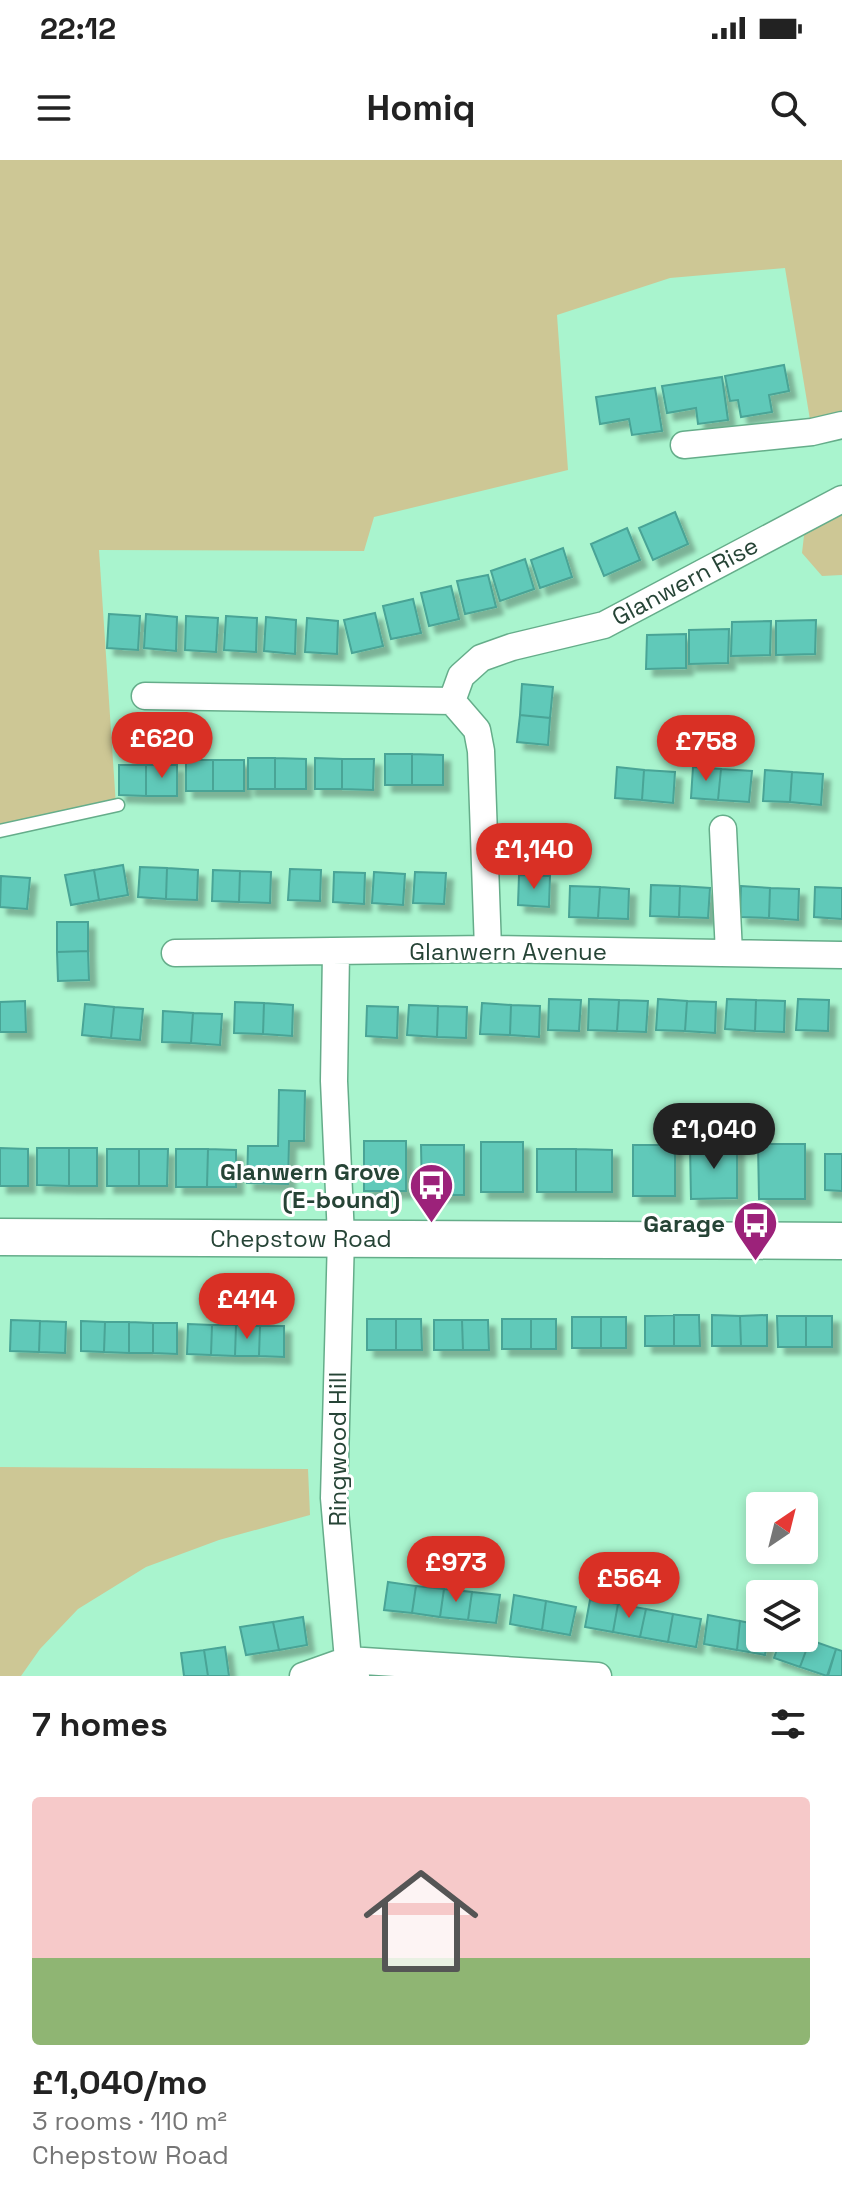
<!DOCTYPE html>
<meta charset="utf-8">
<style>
:root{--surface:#fff;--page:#f6f6f6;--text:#222;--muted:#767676;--accent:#d93025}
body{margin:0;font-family:"Space Grotesk",sans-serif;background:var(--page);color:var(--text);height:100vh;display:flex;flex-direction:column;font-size:30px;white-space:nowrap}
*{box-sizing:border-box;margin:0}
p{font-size:26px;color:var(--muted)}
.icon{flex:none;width:44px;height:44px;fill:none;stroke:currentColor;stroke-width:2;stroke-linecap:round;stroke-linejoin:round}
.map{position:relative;height:1516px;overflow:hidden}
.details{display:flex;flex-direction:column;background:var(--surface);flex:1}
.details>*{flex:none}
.needle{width:52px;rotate:35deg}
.controls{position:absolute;left:746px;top:1332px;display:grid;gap:16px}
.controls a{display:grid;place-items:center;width:72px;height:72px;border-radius:8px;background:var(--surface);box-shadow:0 4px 12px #0003;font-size:40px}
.price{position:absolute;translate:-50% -68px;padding:0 18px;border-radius:28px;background:var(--accent);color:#fff;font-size:26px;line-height:52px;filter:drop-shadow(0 2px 4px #0008)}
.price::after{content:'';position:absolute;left:50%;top:48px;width:24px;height:18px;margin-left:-12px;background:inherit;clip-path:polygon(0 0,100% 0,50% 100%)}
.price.selected{background:#222;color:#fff}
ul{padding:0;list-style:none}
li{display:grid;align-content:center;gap:16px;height:424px;padding:0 32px}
li span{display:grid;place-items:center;height:248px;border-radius:8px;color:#555}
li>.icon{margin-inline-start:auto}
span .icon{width:144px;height:144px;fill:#fffc;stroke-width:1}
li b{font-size:34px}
h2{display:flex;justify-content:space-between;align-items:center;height:96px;padding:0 32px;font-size:34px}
.status{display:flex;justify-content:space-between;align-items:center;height:56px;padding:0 40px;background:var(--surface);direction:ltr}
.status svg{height:22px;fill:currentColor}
header{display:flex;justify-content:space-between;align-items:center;height:104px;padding:0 32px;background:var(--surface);font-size:36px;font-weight:600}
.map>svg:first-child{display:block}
.green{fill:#cdc795}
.building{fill:#61c9b9;stroke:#49a496;stroke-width:2;filter:url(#shadow)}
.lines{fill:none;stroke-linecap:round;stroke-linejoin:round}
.lane-casing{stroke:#65ad8a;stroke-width:15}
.street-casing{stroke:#65ad8a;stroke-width:29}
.secondary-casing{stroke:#65ad8a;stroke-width:39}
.lane{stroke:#fff;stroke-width:12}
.street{stroke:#fff;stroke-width:26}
.secondary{stroke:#fff;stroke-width:36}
.labels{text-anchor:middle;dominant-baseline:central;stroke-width:6;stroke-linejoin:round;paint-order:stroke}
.street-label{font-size:24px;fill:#264436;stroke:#fff}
.poi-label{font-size:24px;font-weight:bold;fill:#264436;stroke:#fff;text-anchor:end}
</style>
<div class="status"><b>22:12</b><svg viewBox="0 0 49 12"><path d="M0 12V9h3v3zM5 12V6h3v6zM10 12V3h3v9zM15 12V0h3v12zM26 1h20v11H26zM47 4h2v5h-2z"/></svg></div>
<header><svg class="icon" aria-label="menu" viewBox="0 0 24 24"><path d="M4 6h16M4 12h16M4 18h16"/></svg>Homiq<svg class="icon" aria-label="search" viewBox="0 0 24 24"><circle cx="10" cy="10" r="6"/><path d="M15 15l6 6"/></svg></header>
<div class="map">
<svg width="842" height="1516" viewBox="0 0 842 1516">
<defs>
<filter id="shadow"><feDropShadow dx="7" dy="7" stdDeviation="2" flood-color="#0004"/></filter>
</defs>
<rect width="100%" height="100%" fill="#a9f4ce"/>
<path class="green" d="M0 0H842V265L812 272 785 108 670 118 557 155 568 310 374 357 364 391 99 390 116 646 0 672Z
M842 339V415L822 416 802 393 806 358Z
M0 1307 308 1309 310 1355 219 1380 146 1407 78 1449 40 1489 21 1516H0Z"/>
<path class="building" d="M784 205 789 231 769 235 772 252 741 257 738 240 730 241 725 216Z
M722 217 728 260 698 264 696 248 667 253 662 226Z
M655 228 662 271 632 275 629 259 600 264 596 237Z
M675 352 688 384 653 400 639 368Z
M627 368 640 400 604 416 591 384Z
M563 388 572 417 540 428 531 400Z
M525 399 534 429 500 441 491 411Z
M488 415 496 447 465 454 457 421Z
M451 426 459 459 429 466 421 433Z
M413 439 421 473 391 479 383 446Z
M375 453 383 486 352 493 344 460Z
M109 454 140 456 138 490 107 488Z
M146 454 177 457 176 491 144 488Z
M186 456 218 458 216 492 185 490Z
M226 456 257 458 256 492 224 490Z
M266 457 296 460 295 494 264 491Z
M307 458 338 461 337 494 305 492Z
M816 460 815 494 776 495V461Z
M771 461 770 495 731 496 732 462Z
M729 469 728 503 689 504V470Z
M686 474V508L646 509 647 475Z
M522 524 553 527 550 558 520 555Z
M520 555 550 558 548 585 517 582Z
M385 594H412V625H385Z
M412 594 443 595V625H412Z
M248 598H275V629H248Z
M275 598 306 599V629H275Z
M315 598 342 599V629H315Z
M342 599H374L373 630 342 629Z
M186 600H213V631H186Z
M213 600H244V631H213Z
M119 605H146V636L119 635Z
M146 605H177V636H146Z
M617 607 644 610 642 640 615 638Z
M693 607 721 609 718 640 691 638Z
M721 609 752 611 749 642 718 640Z
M644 610 675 612 673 643 642 640Z
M765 610 792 612 790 642 763 641Z
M792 612 823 614 821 645 790 642Z
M123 705 128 735 99 740 94 710Z
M140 707 167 708 166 739 138 737Z
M167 708 198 710 197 740 166 739Z
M290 709 321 710 320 741 288 740Z
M94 710 99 740 71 745 65 715Z
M213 710 240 711 239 742 212 741Z
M240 711 271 712 270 743 239 742Z
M334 712 365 713 364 744 333 742Z
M374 712 405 714 403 745 372 743Z
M415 712 446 713 444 744 413 743Z
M519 715 550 716 549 747 518 745Z
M1 716 30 718 27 749 0 747Z
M651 725 680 726 679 757 650 756Z
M570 726 600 727 598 758 569 757Z
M680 726 710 728 708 758 679 757Z
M741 726 770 728 769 758 740 757Z
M600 727 629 729 628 759 598 758Z
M815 727 842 728V759L814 757Z
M770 728 799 729 798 760 769 758Z
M57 762H88V791L57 792Z
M88 791 89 820 58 821 57 792Z
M549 839 581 840 579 871 548 870Z
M589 839 619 840 617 871 588 870Z
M658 839 687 841 685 871 656 870Z
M727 839 756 840 755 871 725 869Z
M798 839 829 840 828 871 796 870Z
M619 840 648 841 646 872 617 871Z
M756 840 785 841 784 872 755 871Z
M25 841 26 872H0V842Z
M687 841 716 842 715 873 685 871Z
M235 842 264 843 263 874 234 873Z
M264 843 293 845 292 876 263 874Z
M482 843 511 845 510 875 480 874Z
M85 844 114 847 111 878 82 875Z
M409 845 438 846 437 877 407 875Z
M511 845 540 846 539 877 510 875Z
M367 846 398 847 397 878 366 876Z
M438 846 467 847 466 878 437 877Z
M114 847 143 849 140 880 111 878Z
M163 851 193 853 191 883 162 882Z
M193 853 222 854 220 885 191 883Z
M279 930 305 931 304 981H289L288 1024 247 1023 248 986H278Z
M364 981H406V1031H364Z
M481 982H523V1032H481Z
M737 983V1038L691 1039 690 984Z
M758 984H805V1039H759Z
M421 985H464V1035H422Z
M633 985H675V1036H633Z
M0 988 28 989V1026H0Z
M37 988H69V1026L37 1025Z
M69 988H97V1026H69Z
M107 989H139V1026H107Z
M139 989H168L167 1026H139Z
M176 989H208L207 1027H176Z
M208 989 236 990V1027H207Z
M537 989H576V1032H537Z
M576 989 612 990V1032H576Z
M825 994H842V1031L825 1030Z
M674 1155V1186H645V1156Z
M674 1155H699L700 1186H674Z
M712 1155 740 1156 741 1186H712Z
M767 1155V1186H741L740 1156Z
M777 1156H806V1187H778Z
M806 1156H832V1187H806Z
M572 1157H601V1188H572Z
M601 1157H626V1188H601Z
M367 1159H396V1190H367Z
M396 1159H421L422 1190H396Z
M502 1159H531V1189H502Z
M531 1159H556V1189H531Z
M11 1160 40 1161 39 1192 10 1191Z
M434 1160H462L463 1190H434Z
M462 1160H488L489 1190H463Z
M40 1161 66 1162 65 1193 39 1192Z
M81 1161 105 1162 104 1192 81 1191Z
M105 1162H129V1193L104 1192Z
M129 1162 153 1163V1193H129Z
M153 1163H177V1194L153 1193Z
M188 1164 212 1165 211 1195 187 1194Z
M212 1165H236L235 1196 211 1195Z
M236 1165 260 1166 259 1196H235Z
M260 1166H284V1197L259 1196Z
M388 1422 416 1426 412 1453 384 1450Z
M416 1426 444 1429 440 1457 412 1453Z
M444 1429 472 1432 468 1460 440 1457Z
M472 1432 500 1435 496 1463 468 1460Z
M514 1435 546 1441 542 1470 510 1464Z
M590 1440 618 1444 613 1472 585 1467Z
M546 1441 576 1447 570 1475 542 1470Z
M618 1444 646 1449 640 1477 613 1472Z
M646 1449 673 1454 668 1482 640 1477Z
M673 1454 701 1459 696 1487 668 1482Z
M708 1455 740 1461 737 1490 704 1484Z
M303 1457 307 1485 279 1490 273 1462Z
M740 1461 760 1465V1478H768L765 1495 737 1490Z
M273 1462 279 1490 246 1495 240 1467Z
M781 1478 810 1480 800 1507 774 1498Z
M810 1480 836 1489 827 1516 800 1507Z
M225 1487 229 1516H208L204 1490Z
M836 1489 842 1491V1516H828Z
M204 1490 208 1516H184L181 1493Z"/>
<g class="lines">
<defs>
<path id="lane" d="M0 671 118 645"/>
<path id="street" d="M684 285 812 272 842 265
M145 536 452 541
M723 669 729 793
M488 789 481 591 477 570 452 541 461 516 481 498 512 487 604 465 842 339
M336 792 334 921 341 1077 334 1338 348 1500 356 1516
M175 793 488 789 842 795
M303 1516 348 1500 598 1516"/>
<path id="secondary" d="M0 1077 842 1081"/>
</defs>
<use href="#lane" class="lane-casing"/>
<use href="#street" class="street-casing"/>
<use href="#secondary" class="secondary-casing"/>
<use href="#lane" class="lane"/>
<use href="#street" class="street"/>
<use href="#secondary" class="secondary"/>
</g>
<defs>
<symbol id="bus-pin" viewBox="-11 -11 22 30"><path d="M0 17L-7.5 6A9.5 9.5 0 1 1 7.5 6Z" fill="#9c227a" stroke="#fff"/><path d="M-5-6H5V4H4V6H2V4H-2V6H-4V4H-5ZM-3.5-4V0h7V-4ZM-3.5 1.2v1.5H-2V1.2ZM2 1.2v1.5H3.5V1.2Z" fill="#fff"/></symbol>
</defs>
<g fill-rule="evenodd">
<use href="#bus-pin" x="406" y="1000" width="51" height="69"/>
<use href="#bus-pin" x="730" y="1038" width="51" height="69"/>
</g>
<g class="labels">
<g class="street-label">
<text transform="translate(685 421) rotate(-28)">Glanwern Rise</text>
<text x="508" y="791">Glanwern Avenue</text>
<text x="301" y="1078">Chepstow Road</text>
<text transform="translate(337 1289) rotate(-90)">Ringwood Hill</text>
</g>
<g class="poi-label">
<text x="400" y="1011">Glanwern Grove<tspan x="400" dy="28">(E-bound)</tspan></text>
<text x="725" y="1063">Garage</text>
</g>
</g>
</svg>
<div class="controls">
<a><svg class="needle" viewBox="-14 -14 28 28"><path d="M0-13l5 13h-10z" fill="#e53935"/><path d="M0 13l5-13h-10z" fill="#767676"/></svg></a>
<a><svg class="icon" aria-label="layers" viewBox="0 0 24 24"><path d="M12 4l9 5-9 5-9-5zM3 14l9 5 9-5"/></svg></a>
</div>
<b class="price" style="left:162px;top:620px">£620</b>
<b class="price" style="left:706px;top:623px">£758</b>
<b class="price" style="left:534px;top:731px">£1,140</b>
<b class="price selected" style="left:714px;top:1011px">£1,040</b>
<b class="price" style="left:247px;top:1181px">£414</b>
<b class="price" style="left:456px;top:1444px">£973</b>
<b class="price" style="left:629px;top:1460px">£564</b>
</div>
<section class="details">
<h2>7 homes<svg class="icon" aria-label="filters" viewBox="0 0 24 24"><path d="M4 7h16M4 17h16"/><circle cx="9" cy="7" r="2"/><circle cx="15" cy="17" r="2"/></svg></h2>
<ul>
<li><span style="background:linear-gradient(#f6c9c9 65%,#8fb573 0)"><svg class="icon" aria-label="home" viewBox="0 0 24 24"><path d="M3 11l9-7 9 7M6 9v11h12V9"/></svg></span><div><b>£1,040/mo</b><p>3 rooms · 110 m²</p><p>Chepstow Road</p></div></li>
</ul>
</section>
